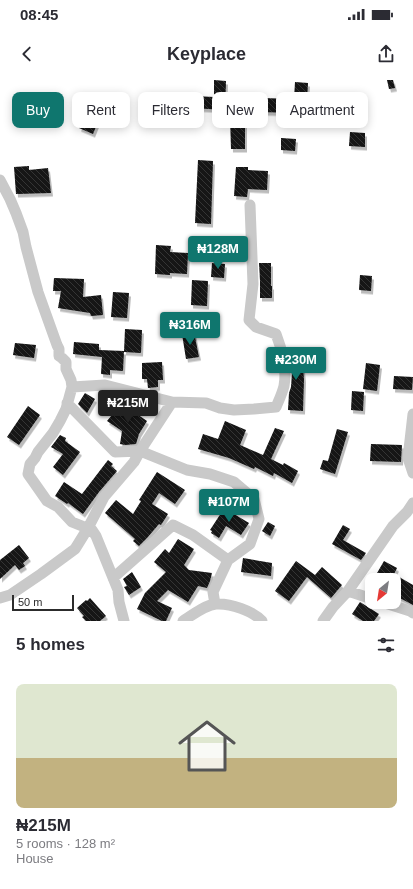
<!DOCTYPE html>
<meta charset="utf-8">
<style>
:root{--surface:#fff;--page:#f7f7f7;--text:#2b2b33;--muted:#7c7c81;--line:#e1e1e2;--accent:#0f766e}
body{margin:0;font-family:Helvetica,sans-serif;background:var(--page);color:var(--text);height:100vh;display:flex;flex-direction:column;font-size:15px;white-space:nowrap}
*{box-sizing:border-box;margin:0}
p{font-size:13px;color:var(--muted)}
.icon{flex:none;width:22px;height:22px;fill:none;stroke:currentColor;stroke-width:2;stroke-linecap:round;stroke-linejoin:round}
.map{position:relative;height:541px;overflow:hidden}
.sheet{display:flex;flex-direction:column;background:var(--surface);flex:1}
.sheet>*{flex:none}
.guide{position:absolute;left:12px;top:12px;width:389px;height:36px;display:flex;gap:8px}
.needle{width:26px;rotate:210deg}
.controls{position:absolute;left:365px;top:493px;display:grid;gap:8px}
.controls a{display:grid;place-items:center;width:36px;height:36px;border-radius:8px;background:var(--surface);box-shadow:0 2px 10px #0003;font-size:20px}
.scale{position:absolute;left:12px;bottom:10px;width:62px;box-sizing:border-box;padding-left:4px;border:2px solid #2c2c2c;border-top:0;font-size:11px;line-height:14px;white-space:nowrap;color:#2c2c2c;-webkit-text-stroke:3px #fff;paint-order:stroke}
.price{position:absolute;translate:-50% -34px;padding:0 9px;border-radius:4px;background:var(--accent);color:#fff;font-size:13px;line-height:26px;filter:drop-shadow(0 1px 2px #0008)}
.price::after{content:'';position:absolute;left:50%;top:24px;width:12px;height:9px;margin-left:-6px;background:inherit;clip-path:polygon(0 0,100% 0,50% 100%)}
.price.on{background:#222;color:#fff}
ul{padding:0;list-style:none}
li{display:grid;align-content:center;gap:8px;height:212px;padding:0 16px}
li+li{border-top:1px solid var(--line)}
li span{display:grid;place-items:center;height:124px;border-radius:8px;color:#555}
li>.icon{margin-inline-start:auto}
span .icon{width:72px;height:72px;fill:#fffc;stroke-width:1}
li b{font-size:17px}
h2{display:flex;justify-content:space-between;align-items:center;height:48px;padding:0 16px;font-size:17px}
.tag{padding:0 14px;border-radius:8px;background:var(--surface);box-shadow:0 2px 10px #0003;font-size:14px;line-height:36px}
.tag.on{background:var(--accent);color:#fff}
.status{display:flex;justify-content:space-between;align-items:center;height:28px;padding:0 20px;background:var(--surface);direction:ltr}
.status svg{height:11px;fill:currentColor}
header{display:flex;justify-content:space-between;align-items:center;height:52px;padding:0 16px;background:var(--surface);font-size:18px;font-weight:600}
.map>svg:first-child{display:block}
.building{fill:url(#building-back-hatch);filter:url(#shadow)}
.lines{fill:none;stroke-linecap:round;stroke-linejoin:round}
.minor{stroke:#c9c9c9;stroke-width:11}
</style>
<div class="status"><b>08:45</b><svg viewBox="0 0 49 12"><path d="M0 12V9h3v3zM5 12V6h3v6zM10 12V3h3v9zM15 12V0h3v12zM26 1h20v11H26zM47 4h2v5h-2z"/></svg></div>
<header><svg class="icon" aria-label="back" viewBox="0 0 24 24"><path d="M15 5l-7 7 7 7"/></svg>Keyplace<svg class="icon" aria-label="share" viewBox="0 0 24 24"><path d="M12 15V3M7 8l5-5 5 5M5 13v7h14v-7"/></svg></header>
<div class="map">
<svg width="413" height="541" viewBox="0 0 413 541">
<defs>
<pattern id="building-back-hatch" width="6" height="6" patternUnits="userSpaceOnUse"><rect width="6" height="6" fill="#131313"/><path d="M-1 5l2 2M0 0l6 6M5-1l2 2" fill="none" stroke="#363636"/></pattern>
<filter id="shadow"><feDropShadow dx="2" dy="3.5" stdDeviation="0" flood-color="#0004"/></filter>
</defs>
<rect width="100%" height="100%" fill="#fff"/>
<path class="building" d="M214 0 226 1 225 30 193 28 194 16 214 17Z
M387 0H393L395 8 389 9Z
M295 2 308 3 307 20 294 19Z
M91 18 105 24 93 54 79 48Z
M262 18 294 19 293 33 261 32Z
M230 37H245V69H231Z
M350 52 365 53V67L349 66Z
M281 58 296 59 295 71 281 70Z
M198 80 213 81 211 144 195 143Z
M29 86V90L48 88 51 113 16 114 14 87Z
M236 87H248V90L268 91 267 110 248 109 247 117 234 116Z
M156 165 171 166 170 172 188 173 187 194 170 193V195L155 194Z
M212 183 225 184 224 198 211 197Z
M259 183H271V206H272V218H260V201Z
M360 195 372 196 371 211 359 210Z
M54 198 84 199 83 217 101 215 103 235 91 236 90 233 58 228 61 211H53Z
M192 200 208 201 207 226 191 225Z
M113 212 129 213 127 238 111 237Z
M125 249 142 250 141 273 124 272Z
M194 252 199 277 186 279 182 254Z
M74 262 99 264V270L124 271 123 291 110 290V295L101 294 102 277 73 274Z
M15 263 36 265 34 278 13 275Z
M301 268 304 299 303 331 288 330 289 313 291 307 292 293 288 269Z
M162 282 163 300H158V307L148 308 147 299H142V283Z
M366 283 380 285 377 311 363 309Z
M394 296 413 297 412 310 393 309Z
M352 311 364 312 363 331 351 330Z
M85 313 95 319 87 333 78 324Z
M121 323 147 341 139 354 136 364 125 365 120 364 122 351 107 341 112 335H113Z
M28 326 40 335 19 365 7 357Z
M225 341 246 350 240 365 263 375 275 348 284 351 271 379 283 385 284 383 298 391 292 403 274 393 273 396 255 387 254 389 229 378 198 369 203 354 218 359Z
M337 349 348 352 335 394 320 389 323 380 328 381Z
M60 355 66 358 65 361 80 372 63 395 53 387 63 374 51 367Z
M371 364 402 365 401 382 370 381Z
M108 380 113 384 111 386 117 391 99 412 83 434 68 423 67 424 55 416 64 402 82 414Z
M157 392 185 410 175 424 159 413 152 424 168 434 161 445 159 444 147 458 139 466 133 461 135 459 105 433 116 420 133 434 141 421 139 420Z
M225 427 235 433 234 434 249 443 241 455 226 446 219 458 211 453 212 451 210 450Z
M268 442 275 446 270 456 262 451Z
M343 445 350 449 343 460 366 473 361 480 332 464Z
M178 459 194 469 184 485 189 490 212 493 210 501 207 508 198 506 188 522 168 510 157 521 172 528 166 541H162L137 529 145 513 166 492 154 482 165 469 169 473Z
M19 465 29 478 23 483 25 486 19 490 15 485 0 499V480Z
M243 478 272 483 271 496 241 492Z
M296 481 315 495 322 487 342 505 331 518 307 497 289 521 275 511Z
M384 481 397 488 394 494 413 505V525L394 515V500H373Z
M132 492 141 507 129 515 124 507 127 506 123 499Z
M90 518 106 536 100 541H86L82 537 84 536 77 528 86 520 87 521Z
M360 522 379 534 374 541H363L352 534Z"/>
<g class="lines">
<path class="minor" d="M0 100 10 119 16 133 23 152 26 167 38 212 57 265 59 269V276L62 278 66 282V289L71 300 72 307 66 329 60 341 53 353 38 372 35 378 30 384 28 394 33 401 47 421 58 427 72 442 92 450 96 456 118 510 119 522 124 541
M72 307 105 305 172 322 206 323 220 328 234 330 254 329 276 327C279 320 282 314 284 306 287 290 282 269 276 254L256 247 249 240 253 204 250 125
M67 323 115 372 140 371 187 390 210 394 234 402 254 419 259 439 250 464 228 480 213 512 215 524
M413 334 408 378 413 393
M113 498 173 445 193 455 228 480
M348 511 372 519
M0 518 10 515 41 494 75 469 88 448 104 417 134 382 140 371 172 322
M382 522 410 531 413 533
M183 541C192 535 205 525 216 524 230 523 253 531 262 541
M323 541 333 527 348 511 393 446 407 432 413 423"/>
</g>
</svg>
<div class="controls">
<a><svg class="needle" viewBox="-14 -14 28 28"><path d="M0-13l5 13h-10z" fill="#e53935"/><path d="M0 13l5-13h-10z" fill="#7c7c81"/></svg></a>
</div>
<div class="scale">50 m</div>
<b class="price" style="left:218px;top:190px">₦128M</b>
<b class="price" style="left:190px;top:266px">₦316M</b>
<b class="price" style="left:296px;top:301px">₦230M</b>
<b class="price on" style="left:128px;top:344px">₦215M</b>
<b class="price" style="left:229px;top:443px">₦107M</b>
<div class="guide">
<a class="tag on">Buy</a>
<a class="tag">Rent</a>
<a class="tag">Filters</a>
<a class="tag">New</a>
<a class="tag">Apartment</a>
</div>
</div>
<section class="sheet">
<h2>5 homes<svg class="icon" aria-label="filters" viewBox="0 0 24 24"><path d="M4 7h16M4 17h16"/><circle cx="9" cy="7" r="2"/><circle cx="15" cy="17" r="2"/></svg></h2>
<ul>
<li><span style="background:linear-gradient(#dfe7d0 60%,#c2b280 0)"><svg class="icon" aria-label="home" viewBox="0 0 24 24"><path d="M3 11l9-7 9 7M6 9v11h12V9"/></svg></span><div><b>₦215M</b><p>5 rooms · 128 m²</p><p>House</p></div></li>
</ul>
</section>
